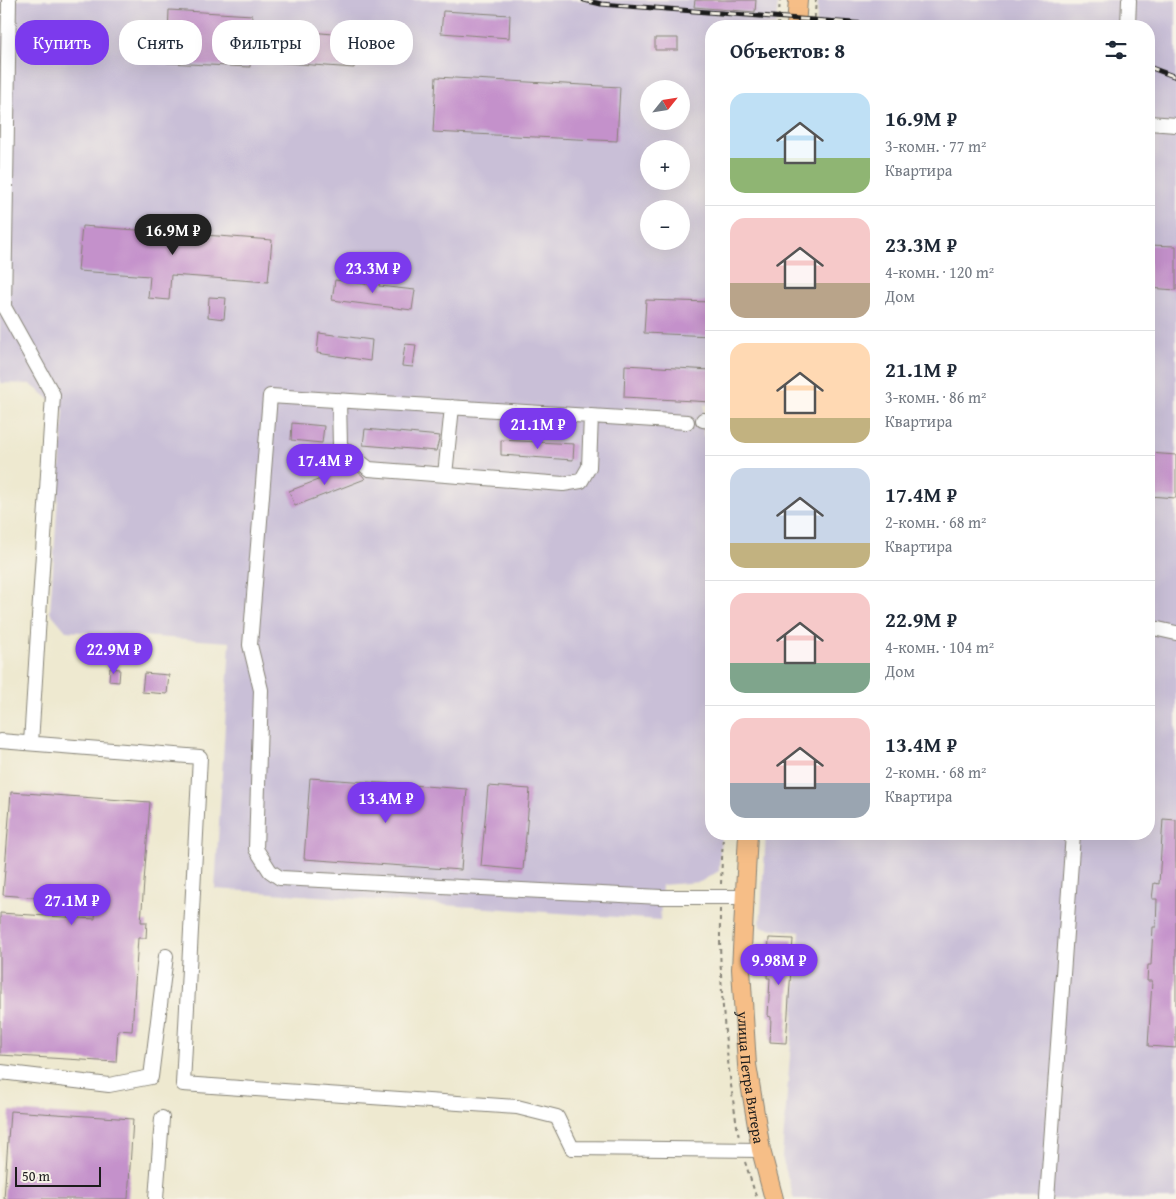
<!DOCTYPE html>
<html lang="ru">
<meta charset="utf-8">
<style>
:root{--surface:#fff;--page:#f2f2f3;--text:#1f2937;--muted:#747a83;--line:#e0e1e3;--accent:#7c3aed}
body{margin:0;font-family:"Gentium Book Plus",serif;background:var(--page);color:var(--text);height:100vh;display:flex;flex-direction:column;font-size:19px;white-space:nowrap}
*{box-sizing:border-box;margin:0}
p{font-size:16px;color:var(--muted)}
.icon{flex:none;width:28px;height:28px;fill:none;stroke:currentColor;stroke-width:2;stroke-linecap:round;stroke-linejoin:round}
.map{position:relative;flex:1;overflow:hidden}
.panel{position:absolute;left:705px;top:20px;width:450px;height:820px;display:flex;flex-direction:column;background:var(--surface);border-radius:20px;box-shadow:0 5px 20px #0002}
.panel>*{flex:none}
.banner{position:absolute;left:15px;top:20px;width:475px;height:45px;display:flex;gap:10px}
.needle{width:32px;rotate:60deg}
.buttons{position:absolute;left:640px;top:80px;display:grid;gap:10px}
.buttons a{display:grid;place-items:center;width:50px;height:50px;border-radius:50%;background:var(--surface);box-shadow:0 5px 20px #0002;font-size:25px}
.scale{position:absolute;left:15px;bottom:12px;width:86px;box-sizing:border-box;padding-left:5px;border:2px solid #1c1c1c;border-top:0;font-size:14px;line-height:18px;white-space:nowrap;color:#1c1c1c;-webkit-text-stroke:4px #f7f3e8;paint-order:stroke}
.price{position:absolute;translate:-50% -42px;padding:0 11px;border-radius:18px;background:var(--accent);color:#fff;font-size:16px;line-height:32px;filter:drop-shadow(0 1px 2px #0008)}
.price::after{content:'';position:absolute;left:50%;top:30px;width:15px;height:11px;margin-left:-8px;background:inherit;clip-path:polygon(0 0,100% 0,50% 100%)}
.price.active{background:#222;color:#fff}
ul{padding:0;list-style:none}
li{display:flex;align-items:center;gap:15px;height:125px;padding:0 25px}
li+li{border-top:1px solid var(--line)}
li span{display:grid;place-items:center;flex:none;width:140px;height:100px;border-radius:15px;color:#555}
li>.icon{margin-inline-start:auto}
span .icon{width:60px;height:60px;fill:#fffc;stroke-width:1}
li b{font-size:21px}
h2{display:flex;justify-content:space-between;align-items:center;height:60px;padding:0 25px;font-size:21px}
.pill{padding:0 18px;border-radius:20px;background:var(--surface);box-shadow:0 5px 20px #0002;font-size:18px;line-height:45px}
.pill.active{background:var(--accent);color:#fff}
.map>svg:first-child{display:block}
.industrial{fill:#c9bfd7;fill-rule:evenodd}
.building{fill:#c491cb}
.lines{fill:none;stroke-linecap:round;stroke-linejoin:round}
.minor-casing{stroke:#858276;stroke-width:16}
.major-casing{stroke:#858276;stroke-width:20}
.path{stroke:#858276;stroke-width:2;stroke-dasharray:4 4;stroke-linecap:butt}
.minor{stroke:#fff;stroke-width:14}
.major{stroke:#f6be87;stroke-width:18}
.rail-casing{stroke:#1c1c1c;stroke-width:5}
.rail{stroke:#f7f3e8;stroke-width:3;stroke-dasharray:9;stroke-linecap:butt}
.labels{text-anchor:middle;dominant-baseline:central;stroke-width:5;stroke-linejoin:round;paint-order:stroke}
.street-label{font-size:15px;fill:#1c1c1c;stroke:#f7f3e8}
</style>
<div class="map">
<svg width="1176" height="1199" viewBox="0 0 1176 1199">
<rect width="100%" height="100%" fill="#f7f3e8"/>
<filter id="ink" filterUnits="userSpaceOnUse"><feTurbulence type="fractalNoise" baseFrequency=".02" numOctaves="2"/><feDisplacementMap in="SourceGraphic" scale="10" xChannelSelector="R" yChannelSelector="G"/><feConvolveMatrix kernelMatrix="1 2 1 2 8 2 1 2 1" color-interpolation-filters="sRGB"/></filter>
<filter id="wash" filterUnits="userSpaceOnUse"><feTurbulence type="fractalNoise" baseFrequency=".0096" numOctaves="4" result="noise"/><feDisplacementMap in="SourceGraphic" scale="20" xChannelSelector="R" yChannelSelector="G"/><feGaussianBlur stdDeviation="1.12" result="paint"/><feColorMatrix in="noise" values="0 0 0 0 0 0 0 0 0 0 0 0 0 0 0 0 0 1.4 0 .05"/><feComposite in="paint" operator="in"/></filter>
<g filter="url(#wash)">
<rect width="100%" height="100%" fill="#eee9d0"/>
<path class="industrial" d="M0 0H778L776 26H711V405H704L703 436 711 437V834H721L719 871 700 882 662 885 660 920 215 889 230 642 66 631 50 612 64 410 30 384 0 383ZM649 89H681V121H649ZM649 149H681V181H649ZM649 209H681V241H649Z
M818 0H1176V1199H794L782 1157 800 932 760 927 766 834H1149V26H816Z"/>
<g id="blocks">
<path class="building" d="M695 0H756L755 12 694 7Z
M169 10 252 15 250 67 167 63Z
M443 11 510 15 509 38 441 33Z
M274 29 357 36 354 68 271 62Z
M655 38H678V50H655Z
M436 77 620 87 617 141 433 132Z
M82 226 272 240 268 282 171 275 169 300 148 298 150 276 78 271Z
M1149 245 1176 246V290L1149 288Z
M367 274 380 276 379 286 415 290 412 310 332 300 335 280 366 284Z
M209 297 226 298 224 319 208 317Z
M646 300 711 302V336L644 333Z
M319 333 372 340 370 361 317 353Z
M405 344 416 345 413 367 402 366Z
M625 365 711 370V402L624 397Z
M292 423 324 426 322 443 291 440Z
M365 429 440 436 436 451 363 445Z
M501 440 574 444 573 460 501 455Z
M1149 453 1176 455V498L1149 496Z
M352 467 363 476 365 479 295 506 289 491Z
M110 668 120 669 119 682 109 681Z
M144 673 169 675 167 694 142 692Z
M310 778 467 789 461 870 304 859Z
M488 786 530 789 523 870 481 866Z
M11 792 150 802 141 922H147L146 938H138L132 1031 118 1030 116 1062 0 1055V913L95 919 96 902 3 895Z
M1163 819 1176 820V1048L1148 1046 1152 981H1147L1148 965H1151L1153 927H1156L1157 899H1152L1154 883 1159 884Z
M769 938 793 939 786 1043 770 1042 771 1017 768 1016 770 978H767Z
M10 1111 133 1119 128 1199H4Z"/>
</g>
</g>
<g filter="url(#ink)">
<use href="#blocks" fill-opacity="0" stroke="#858276" stroke-width="1"/>
<g class="lines">
<defs>
<path id="minor" d="M9 0 4 307 53 395 31 743
M1128 26 1129 0
M1149 123 1176 125
M339 400 340 446 369 469 563 484 581 481 589 467 591 416
M703 420 711 421
M687 422 270 396 250 645 261 690 256 849 270 871 280 878 661 897H745
M445 475 452 407
M1149 627 1176 633
M0 741 200 757 183 1084 517 1107 557 1117 572 1148 761 1150
M0 1074 1 1072 109 1085 151 1077 166 956
M156 1199 162 1118
M1047 1199 1073 834"/>
<g id="major">
<path d="M796 26 798 0"/>
<path id="s1" d="M748 834 741 969 747 1065 761 1150 774 1199"/>
</g>
</defs>
<use href="#minor" class="minor-casing"/>
<use href="#major" class="major-casing"/>
<path class="path" d="M778 26 780 0
M814 26 816 0
M721 884 723 834
M720 909C719 986 726 1061 739 1138
M745 1162 757 1199"/>
<use href="#minor" class="minor"/>
<use href="#major" class="major"/>
<defs>
<path id="rail" d="M584 0 601 4 893 26
M1149 67 1176 77"/>
</defs>
<use href="#rail" class="rail-casing"/>
<use href="#rail" class="rail"/>
</g>
</g>
<g class="labels">
<g class="street-label">
<text stroke="none"><textPath href="#s1" startOffset="244">улица Петра Витера</textPath></text>
</g>
</g>
</svg>
<div class="buttons">
<a><svg class="needle" viewBox="-14 -14 28 28"><path d="M0-13l5 13h-10z" fill="#e53935"/><path d="M0 13l5-13h-10z" fill="#747a83"/></svg></a>
<a>+</a>
<a>−</a>
</div>
<div class="scale">50 m</div>
<b class="price active" style="left:173px;top:256px">16.9M ₽</b>
<b class="price" style="left:373px;top:294px">23.3M ₽</b>
<b class="price" style="left:538px;top:450px">21.1M ₽</b>
<b class="price" style="left:325px;top:486px">17.4M ₽</b>
<b class="price" style="left:114px;top:675px">22.9M ₽</b>
<b class="price" style="left:386px;top:824px">13.4M ₽</b>
<b class="price" style="left:72px;top:926px">27.1M ₽</b>
<b class="price" style="left:779px;top:986px">9.98M ₽</b>
<div class="banner">
<a class="pill active">Купить</a>
<a class="pill">Снять</a>
<a class="pill">Фильтры</a>
<a class="pill">Новое</a>
</div>
<section class="panel">
<h2>Объектов: 8<svg class="icon" aria-label="filters" viewBox="0 0 24 24"><path d="M4 7h16M4 17h16"/><circle cx="9" cy="7" r="2"/><circle cx="15" cy="17" r="2"/></svg></h2>
<ul>
<li><span style="background:linear-gradient(#bfe0f5 65%,#8fb573 0)"><svg class="icon" aria-label="home" viewBox="0 0 24 24"><path d="M3 11l9-7 9 7M6 9v11h12V9"/></svg></span><div><b>16.9M ₽</b><p>3-комн. · 77 m²</p><p>Квартира</p></div></li>
<li><span style="background:linear-gradient(#f6c9c9 65%,#b9a48a 0)"><svg class="icon" aria-label="home" viewBox="0 0 24 24"><path d="M3 11l9-7 9 7M6 9v11h12V9"/></svg></span><div><b>23.3M ₽</b><p>4-комн. · 120 m²</p><p>Дом</p></div></li>
<li><span style="background:linear-gradient(#ffd9b3 75%,#c2b280 0)"><svg class="icon" aria-label="home" viewBox="0 0 24 24"><path d="M3 11l9-7 9 7M6 9v11h12V9"/></svg></span><div><b>21.1M ₽</b><p>3-комн. · 86 m²</p><p>Квартира</p></div></li>
<li><span style="background:linear-gradient(#c9d6e8 75%,#c2b280 0)"><svg class="icon" aria-label="home" viewBox="0 0 24 24"><path d="M3 11l9-7 9 7M6 9v11h12V9"/></svg></span><div><b>17.4M ₽</b><p>2-комн. · 68 m²</p><p>Квартира</p></div></li>
<li><span style="background:linear-gradient(#f6c9c9 70%,#7fa58c 0)"><svg class="icon" aria-label="home" viewBox="0 0 24 24"><path d="M3 11l9-7 9 7M6 9v11h12V9"/></svg></span><div><b>22.9M ₽</b><p>4-комн. · 104 m²</p><p>Дом</p></div></li>
<li><span style="background:linear-gradient(#f6c9c9 65%,#9aa5b1 0)"><svg class="icon" aria-label="home" viewBox="0 0 24 24"><path d="M3 11l9-7 9 7M6 9v11h12V9"/></svg></span><div><b>13.4M ₽</b><p>2-комн. · 68 m²</p><p>Квартира</p></div></li>
</ul>
</section>
</div>
